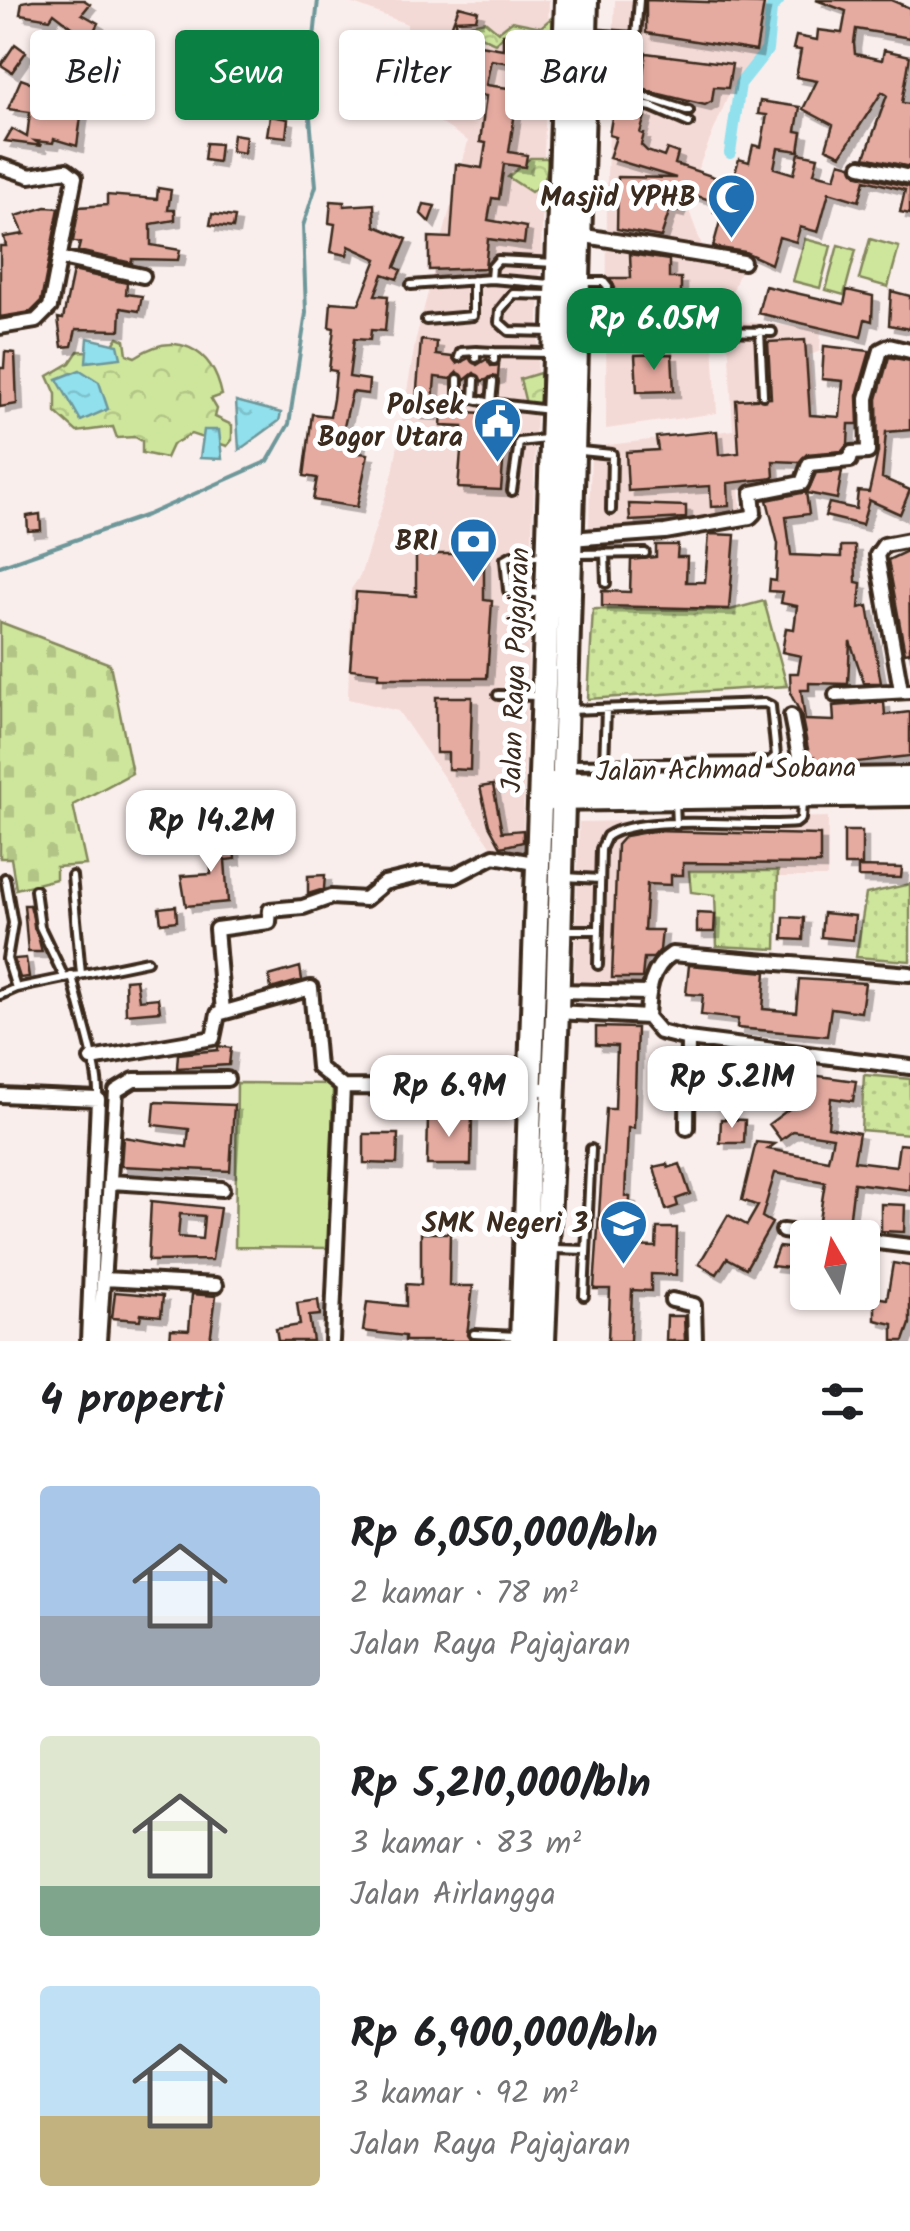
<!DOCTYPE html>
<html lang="id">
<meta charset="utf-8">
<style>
:root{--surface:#fff;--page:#f2f2f2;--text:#202124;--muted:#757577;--accent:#0b8043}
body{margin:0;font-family:Kalam,sans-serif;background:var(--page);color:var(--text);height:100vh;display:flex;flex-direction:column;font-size:38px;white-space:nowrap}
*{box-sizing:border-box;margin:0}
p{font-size:32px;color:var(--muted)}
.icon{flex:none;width:55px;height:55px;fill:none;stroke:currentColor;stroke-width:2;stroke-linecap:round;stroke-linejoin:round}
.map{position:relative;height:1341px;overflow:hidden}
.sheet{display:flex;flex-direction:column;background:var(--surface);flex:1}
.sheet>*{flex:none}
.banner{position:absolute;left:30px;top:30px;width:850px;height:90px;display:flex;gap:20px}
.needle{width:65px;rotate:351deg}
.buttons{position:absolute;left:790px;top:1220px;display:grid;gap:20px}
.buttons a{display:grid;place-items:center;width:90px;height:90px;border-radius:10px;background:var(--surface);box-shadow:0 2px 8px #0004;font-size:50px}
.price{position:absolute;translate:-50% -85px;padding:0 22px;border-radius:20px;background:#fff;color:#222;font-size:32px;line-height:65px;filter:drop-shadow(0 2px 5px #0008)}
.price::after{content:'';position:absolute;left:50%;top:60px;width:30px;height:22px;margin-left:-15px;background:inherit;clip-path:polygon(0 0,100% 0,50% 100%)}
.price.active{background:var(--accent);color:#fff}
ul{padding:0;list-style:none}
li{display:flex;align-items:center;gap:30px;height:250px;padding:0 40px}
li span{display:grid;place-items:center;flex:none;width:280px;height:200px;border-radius:10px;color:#555}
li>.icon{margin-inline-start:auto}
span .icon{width:120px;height:120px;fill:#fffc;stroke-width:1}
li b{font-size:42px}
h2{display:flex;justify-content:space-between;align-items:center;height:120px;padding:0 40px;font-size:42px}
.chip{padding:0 35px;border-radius:10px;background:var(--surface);box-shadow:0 2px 8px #0004;font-size:35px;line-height:90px}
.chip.active{background:var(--accent);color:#fff}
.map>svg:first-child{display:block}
.built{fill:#f4dad6}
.grass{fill:url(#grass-dots);stroke:#84885d;stroke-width:2.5}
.forest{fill:url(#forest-crowns);stroke:#84885d;stroke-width:2.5}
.cemetery{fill:url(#cemetery-stones);stroke:#84885d;stroke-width:2.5}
.pitch{fill:#cee69c;stroke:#84885d;stroke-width:2.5}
.water{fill:url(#water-ripples);stroke:#6e979a;stroke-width:2.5}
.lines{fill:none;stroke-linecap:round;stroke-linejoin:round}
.stream{stroke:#6e979a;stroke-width:4}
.canal{stroke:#90e0ed;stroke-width:12}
.building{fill:#e5aba1;stroke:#3b2a1e;stroke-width:2.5;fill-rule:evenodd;filter:url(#shadow)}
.lane-casing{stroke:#3b2a1e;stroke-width:14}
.street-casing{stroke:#3b2a1e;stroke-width:20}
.primary-casing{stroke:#3b2a1e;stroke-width:28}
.highway-casing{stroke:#3b2a1e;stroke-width:30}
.lane{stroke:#fff;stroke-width:6}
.street{stroke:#fff;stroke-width:12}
.primary{stroke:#fff;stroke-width:20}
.highway{stroke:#fff;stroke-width:22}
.labels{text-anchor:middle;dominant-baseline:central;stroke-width:10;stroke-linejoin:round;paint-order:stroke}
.poi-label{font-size:28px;font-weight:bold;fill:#3b2a1e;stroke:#fff;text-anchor:end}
.street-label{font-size:28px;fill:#3b2a1e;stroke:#fff}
</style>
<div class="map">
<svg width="910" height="1341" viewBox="0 0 910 1341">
<defs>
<pattern id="grass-dots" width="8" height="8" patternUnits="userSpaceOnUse" patternTransform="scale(2.5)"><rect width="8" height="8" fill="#cee69c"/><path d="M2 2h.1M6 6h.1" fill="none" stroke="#b2c586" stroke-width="1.8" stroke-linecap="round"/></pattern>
<pattern id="forest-crowns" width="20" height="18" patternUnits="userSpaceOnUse" patternTransform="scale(2.5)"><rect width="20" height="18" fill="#cee69c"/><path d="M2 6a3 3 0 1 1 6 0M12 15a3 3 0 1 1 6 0" fill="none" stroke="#b2c586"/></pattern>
<pattern id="cemetery-stones" width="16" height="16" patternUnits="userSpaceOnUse" patternTransform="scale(2.5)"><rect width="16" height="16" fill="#cee69c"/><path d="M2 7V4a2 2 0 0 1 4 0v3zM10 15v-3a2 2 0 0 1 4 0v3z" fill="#b2c586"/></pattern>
<pattern id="water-ripples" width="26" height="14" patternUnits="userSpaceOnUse" patternTransform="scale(2.5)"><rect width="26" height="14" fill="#90e0ed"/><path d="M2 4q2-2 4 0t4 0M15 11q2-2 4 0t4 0" fill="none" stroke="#7dc0cb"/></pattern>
<filter id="shadow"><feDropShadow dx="6" dy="6" stdDeviation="0" flood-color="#0004"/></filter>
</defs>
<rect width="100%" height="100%" fill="#faeeec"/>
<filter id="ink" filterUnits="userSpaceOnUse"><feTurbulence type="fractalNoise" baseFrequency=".01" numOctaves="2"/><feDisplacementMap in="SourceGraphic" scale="20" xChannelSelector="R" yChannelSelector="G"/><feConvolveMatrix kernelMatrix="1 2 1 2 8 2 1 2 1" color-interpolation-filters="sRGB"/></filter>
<g filter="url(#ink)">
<path class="built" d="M343 0H549L522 858 503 863 398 711 348 699 351 589 360 576 393 473 416 338 468 141 406 100 407 24Z
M615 0H775L770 48 731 89 685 200 704 251 748 250 713 343 717 413 606 429 607 174Z
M727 320 821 329 820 351 810 355 814 404 806 407 778 446 779 483 739 488 741 511 671 530 589 528 591 447 733 430Z
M828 817 827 877H654L646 986 574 984 579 822Z"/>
<path class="grass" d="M764 601 787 686 588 699 593 609 730 610Z
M689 871H778L776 949 717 946 715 895 691 892Z
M910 884V961L856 957 866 894Z
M864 1075 910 1079V1134L861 1130Z"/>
<path class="forest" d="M555 15 556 47 533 44 511 28 495 43 476 34 471 24 485 21 498 32 512 21 541 27Z
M554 56 555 80 551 88H541L536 66Z
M555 157 553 220 543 212 548 167 544 182 531 192 508 177 530 158H547L549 162Z
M118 337 125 340 127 354 135 357C175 330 212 347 222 395L211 399 217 409 215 417 232 425V440L227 446 191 434 172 445 166 458 142 453V441L135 437 117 438 113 427 77 432 56 413V394L48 376 70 363 78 351 108 352Z
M540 373 541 401 535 406 526 404 520 379Z"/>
<path class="cemetery" d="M0 622 110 664 132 773 73 805 86 865 56 867V879L16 889 11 858H0Z"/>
<path class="pitch" d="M805 239 831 246 820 288 793 281Z
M870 239 899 247 888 287 859 279Z
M838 245 856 250 844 295 826 290Z
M237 1083 333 1084 330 1248 235 1247Z"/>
<path class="water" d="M88 338 118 345 121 358 86 362Z
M80 370 99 382 108 409 81 421 57 379Z
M236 401 281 413 279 421 239 450Z
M204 430H219L222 459 200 458Z"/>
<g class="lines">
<path class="stream" d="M0 566 147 515 268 461 289 424 306 313 303 226 316 186 308 95 318 0"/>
<path class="canal" d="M730 153 740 84 767 50 771 9 779 0"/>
</g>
<path class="building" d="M33 0H84L90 4 82 14 98 23 89 40 54 13 50 19 20 14 22 2Z
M646 0 764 4 756 51 646 33Z
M816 0H891L910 8V38L856 29 854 43 855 54 882 60 884 50 910 56 902 103 910 104V167L865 157 887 95 882 92 841 155 826 148 833 125 803 109 817 81 796 77 801 50 793 49 796 36 817 40 818 30 842 33 846 11Z
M459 6 478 11 476 19 456 20 457 33H471L468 43 503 49V34H516V44L541 53 530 85 541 88 537 98 518 91 511 139 509 152 527 155 525 167 504 164 499 199 492 198 488 220 526 227 524 244 488 239 485 268 429 270V237L451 238 456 164 482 168 486 143 480 142 486 96 463 92 460 108 429 100 428 105 419 103 420 93 408 91 413 45 443 49ZM491 60 522 65 516 89 486 85Z
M15 44 26 52 12 72 1 65Z
M646 53 732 64 728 88 714 87 712 101 705 105 651 92 641 87Z
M74 64 85 67 81 82 86 81 77 146 54 139 53 143 35 141 42 146 5 141 12 129 27 137 30 112 8 109 21 79 54 91 58 83 67 89Z
M760 101 800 107 796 131 802 132 799 151 778 148 774 168 794 174 799 153 818 157 814 173 835 178 840 162 851 165 858 175 910 187V214L900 212 905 190 865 180 859 201 829 192 818 232 800 227 796 242 779 237 771 264 745 252 713 247 722 214 714 212 717 202 684 192 678 211 670 209 661 237 617 229 618 177 676 178 609 158 616 137 609 135 614 106 646 113 640 133 644 134 641 145 647 151 664 157 667 149 678 153 675 164 732 183 739 159 749 162 753 145 761 147 767 115 758 114Z
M270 116 288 119 286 137 267 135Z
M233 134 246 136 244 153 231 151Z
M206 143 220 144 218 162 204 160Z
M158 188 171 190 168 210H175V220L151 224V245L180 250 178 260 132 259V263L78 251 80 243 73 241 79 207 107 205V195L157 199Z
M331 201 344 202V206L374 204 375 226 407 239 395 267 401 270 397 279 383 274 375 295 388 296 385 331 371 330 370 340 354 339 349 377 369 380 368 394 352 392 343 431 361 434 358 453 368 454 357 507 313 500 317 478 304 476 312 414 330 416 333 399 336 371 329 370 334 328 329 327 331 302 359 304 377 259 349 246 347 255 331 252 335 224 329 223Z
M424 204 435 206 429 222 421 214Z
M46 207 59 208 41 302 31 312 0 317V246H6L4 237 24 234 16 216Z
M212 214 235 217 233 228 210 225Z
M630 254 669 260V278H681V316L609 317 615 288 610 278H631Z
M73 271 127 283 126 294 142 296 139 311 121 308 120 330 76 329 72 346 62 347 58 318 63 319Z
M765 286 844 304 847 290 873 296 872 321 865 319 861 337 758 313Z
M891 291 910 296V329L889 325Z
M421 340 437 342 436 355 452 357 457 364 469 358 477 365 487 359 491 366 499 365 498 377 482 381 474 373 465 380 457 372 451 379 435 377 432 414 415 413Z
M805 340 810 415 840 417 843 381 822 379 824 346 870 351 857 396 858 424H849L848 444 842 451 807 454 799 462 773 461 774 478 728 483 729 506 711 507 710 486 628 491 626 452 658 450 656 437 717 431 719 455 739 453 736 400 771 398 768 342Z
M5 352 15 353 17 404 0 407V368H4Z
M672 354 674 391 637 392 635 355Z
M889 357 910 361V430L886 432 882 478 910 490 900 514 869 500 862 525 825 516 829 503 856 509 858 491 869 492 878 452 877 399Z
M442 410 481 413 479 435 505 437 501 490 458 488 463 427 441 426Z
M842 471 837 499 807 493 816 473Z
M806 492 809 514 786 517 791 555 841 557V546H855L856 582 861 583 859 608 868 606 881 683H864L850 641 848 684 809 683V690H801L805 720 834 721 833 706 884 702 885 715 910 712V756L831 765 815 766 814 757 810 759 801 714 791 695 790 673H798L801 656 782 652 786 628 794 629 797 606 781 603 783 592 769 591 770 580 776 581 778 544 767 500Z
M629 504 686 506V518L630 521Z
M40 514 41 530 28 531 27 516Z
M709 534 735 535 729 609 602 606V591L630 592 631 560 656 557V545H678L677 557H687L686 582H705Z
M909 550 910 652 905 653 888 560Z
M416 554H484V600L492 601 487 678H378L379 672 350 669 356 592 416 596Z
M436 697H472L470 770 448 769V753H436Z
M493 785 502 832 523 830V842L501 847 489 825 480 787Z
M653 831 820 835V864L683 863V875H671V885L647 884 644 930H662L660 950 653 958H644L642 978H612L617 845 625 836Z
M844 831H862V865H844Z
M233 834 235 859 225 860 228 902 186 906 181 876 211 874 210 836Z
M858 867 902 868 901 878 858 877Z
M325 875 324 889 308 894V876Z
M24 905H30L42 952H28Z
M176 906 177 921 161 923 159 908Z
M697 913 715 914 714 932H697Z
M823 913 855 916 853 940 821 937Z
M784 917 804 918 803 940 783 939Z
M26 958 29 977 20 978 14 959Z
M689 965 766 972 763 1009 796 1012 799 979 865 983 861 1012 831 1008 827 1036 737 1028 738 1019 701 1015 703 995 686 994Z
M300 967 302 980 271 989 269 976Z
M136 979 139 1000 158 998 160 1011 126 1014 125 980Z
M596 1027 637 1028 634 1128H628L625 1196 630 1197 629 1221 610 1226 629 1227 628 1246 656 1247 657 1228H677L676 1275 651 1274V1291L632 1290 630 1341H608L610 1289H594L606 1109H615L617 1046 596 1045Z
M218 1046 231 1048 229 1065 177 1068 178 1054 218 1050Z
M745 1066 856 1081 853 1101 831 1098 828 1127 859 1133 854 1161 896 1166 899 1144 910 1145V1190L854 1183 849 1224 832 1222 819 1220 825 1182 775 1173 762 1217 772 1223 746 1268 727 1258 717 1274 699 1264 728 1215 747 1225 758 1206 742 1200 756 1142 775 1144 768 1149 828 1160 833 1137 793 1131 781 1140 769 1124 793 1106 741 1100Z
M155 1102 234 1105 230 1171 121 1166 123 1137 187 1147 189 1129 153 1125Z
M428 1116H472L471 1165H427Z
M721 1119 745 1120 744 1143H720Z
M364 1134H398L397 1164 364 1163Z
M667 1164 668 1168 680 1164 690 1194 676 1199 678 1206 666 1210 654 1167Z
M151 1201 220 1208 212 1260 148 1261ZM180 1214 204 1216 202 1239 178 1237Z
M881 1204 905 1205 904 1232 881 1231Z
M421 1233H450L449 1286H473L467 1335 471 1341H405V1336L363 1331 367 1302 406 1306V1284L421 1285Z
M778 1247 808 1250V1270L771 1266Z
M893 1263 910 1266V1324L904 1341H893V1324L875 1320V1297L887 1299Z
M115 1292 163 1296 161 1316 141 1314 140 1320 112 1318Z
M192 1294 216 1296 210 1341H170L171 1329 189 1330Z
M318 1300 320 1315 309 1316 313 1341H278L276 1329 300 1325 297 1303Z
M667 1316H684L685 1341H666Z"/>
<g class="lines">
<defs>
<path id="lane" d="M590 34 636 37 639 0
M636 37 633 93 689 111
M589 94 652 107 689 123
M491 279 492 267 498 260 555 263
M411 285 491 279 551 284
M550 295 513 294 500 310 499 322 509 331 552 332
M583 312 606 309 608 287 604 282H584
M426 320 473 316V280
M583 329 772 332
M760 331 763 395
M459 357 461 352 476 351
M476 358V351L494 352
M494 360V352L550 353
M458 379V393L474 399
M475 380 474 399 491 403
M493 382 491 403 549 410
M581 451 612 454 611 510
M512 491 519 442 546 439
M605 553 606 583
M576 554 645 553
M543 594 508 590 505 559 512 555 544 556
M498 695 537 696
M604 763 606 710
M568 764 769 762 776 756 771 706 765 703 569 710
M675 801 676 825
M72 876 81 974
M565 877 600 879
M5 878 13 923 7 959 16 988
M35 890 40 927 64 977
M565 930H598
M598 965 601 849 607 836C642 813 751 828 796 823L801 819 802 802
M72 975C79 1010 100 1068 98 1099
M0 995 16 988 147 961
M554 1249 586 1250
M584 1296 591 1149
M474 1334 517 1336"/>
<path id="street" d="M0 166 30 176 66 170 75 177 50 307 36 321 0 327
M861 166 910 177
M579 235 743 262
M61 258 143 276
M570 539 665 532 750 517 754 513 752 493 802 483 809 464 850 460 852 453 868 452 867 398 881 350 889 346 910 351
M901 690 877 555 884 545 910 540
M836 695 910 691
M791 716 804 782
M558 991 648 993
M223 1012 216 929 269 922 270 910 303 907 331 897 365 899 384 883 422 874 455 876 494 856 540 864
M557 1012 647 1017 660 1032 688 1039 910 1067
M647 1017C648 993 650 968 672 954L910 974
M91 1059 213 1038 218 1014 311 988 318 1067 343 1087
M343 1087 555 1089
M0 1095 98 1099 88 1341
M687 1128 688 1039
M111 1182 222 1189
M783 1231 838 1238
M862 1240 910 1246
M104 1279 216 1285
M672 1300 694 1305 695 1341
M99 1341 116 1091 134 1080 227 1079
M332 1341 343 1087"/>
<path id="primary" d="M551 783 910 778
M547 800 910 795"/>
<path id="highway" d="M522 1341 567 0
M543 1341 557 1012 586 0"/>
</defs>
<use href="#lane" class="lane-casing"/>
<use href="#street" class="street-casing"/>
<use href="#primary" class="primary-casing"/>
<use href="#highway" class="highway-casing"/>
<use href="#lane" class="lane"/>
<use href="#street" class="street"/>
<use href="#primary" class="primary"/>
<use href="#highway" class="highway"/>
</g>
</g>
<defs>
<symbol id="mosque-pin" viewBox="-11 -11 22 30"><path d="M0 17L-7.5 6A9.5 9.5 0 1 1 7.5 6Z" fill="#1f6fb2" stroke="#fff"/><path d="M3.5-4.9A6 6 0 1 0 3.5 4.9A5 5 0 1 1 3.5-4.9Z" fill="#fff"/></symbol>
<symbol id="civic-pin" viewBox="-11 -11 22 30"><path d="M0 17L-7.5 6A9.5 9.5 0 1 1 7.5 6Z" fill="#1f6fb2" stroke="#fff"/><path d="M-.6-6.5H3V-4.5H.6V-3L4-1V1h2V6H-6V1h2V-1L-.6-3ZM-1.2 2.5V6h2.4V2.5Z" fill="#fff"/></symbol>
<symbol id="bank-pin" viewBox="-11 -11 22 30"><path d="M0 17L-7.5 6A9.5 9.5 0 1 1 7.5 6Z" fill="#1f6fb2" stroke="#fff"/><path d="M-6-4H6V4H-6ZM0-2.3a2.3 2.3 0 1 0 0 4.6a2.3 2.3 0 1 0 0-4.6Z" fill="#fff"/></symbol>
<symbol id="school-pin" viewBox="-11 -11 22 30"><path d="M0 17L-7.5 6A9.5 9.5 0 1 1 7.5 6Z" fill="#1f6fb2" stroke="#fff"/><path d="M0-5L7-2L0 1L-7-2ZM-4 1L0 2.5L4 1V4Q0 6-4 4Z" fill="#fff"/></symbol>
</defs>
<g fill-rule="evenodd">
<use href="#mosque-pin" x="704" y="170" width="55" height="75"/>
<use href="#civic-pin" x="470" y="394" width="55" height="75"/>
<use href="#bank-pin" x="446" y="514" width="55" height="75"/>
<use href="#school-pin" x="596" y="1196" width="55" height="75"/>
</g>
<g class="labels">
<g class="poi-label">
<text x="696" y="198">Masjid YPHB</text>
<text x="463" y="406">Polsek<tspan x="463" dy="32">Bogor Utara</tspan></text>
<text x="438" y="542">BRI</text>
<text x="588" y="1224">SMK Negeri 3</text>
</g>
<g class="street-label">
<text transform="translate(517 670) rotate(-88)">Jalan Raya Pajajaran</text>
<text transform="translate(726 771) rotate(-1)">Jalan Achmad Sobana</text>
</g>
</g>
</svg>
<div class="buttons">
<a><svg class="needle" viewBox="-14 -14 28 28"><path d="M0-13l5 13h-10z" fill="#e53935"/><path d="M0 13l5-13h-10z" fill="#757577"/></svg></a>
</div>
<b class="price active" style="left:654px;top:373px">Rp 6.05M</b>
<b class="price" style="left:211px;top:875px">Rp 14.2M</b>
<b class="price" style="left:732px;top:1131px">Rp 5.21M</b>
<b class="price" style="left:449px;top:1140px">Rp 6.9M</b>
<div class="banner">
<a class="chip">Beli</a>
<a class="chip active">Sewa</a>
<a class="chip">Filter</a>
<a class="chip">Baru</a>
</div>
</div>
<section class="sheet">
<h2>4 properti<svg class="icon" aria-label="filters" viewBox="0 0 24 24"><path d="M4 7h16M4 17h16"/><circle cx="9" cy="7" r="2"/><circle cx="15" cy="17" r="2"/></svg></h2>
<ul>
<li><span style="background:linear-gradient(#a9c7e8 65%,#9aa5b1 0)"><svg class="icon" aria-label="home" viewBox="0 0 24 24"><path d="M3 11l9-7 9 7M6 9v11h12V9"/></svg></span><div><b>Rp 6,050,000/bln</b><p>2 kamar · 78 m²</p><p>Jalan Raya Pajajaran</p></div></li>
<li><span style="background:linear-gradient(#dfe7d0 75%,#7fa58c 0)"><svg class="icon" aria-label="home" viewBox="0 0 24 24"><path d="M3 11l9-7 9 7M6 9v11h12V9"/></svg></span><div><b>Rp 5,210,000/bln</b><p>3 kamar · 83 m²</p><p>Jalan Airlangga</p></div></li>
<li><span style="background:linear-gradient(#bfe0f5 65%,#c2b280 0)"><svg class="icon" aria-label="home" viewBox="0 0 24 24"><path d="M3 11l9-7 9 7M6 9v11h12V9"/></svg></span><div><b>Rp 6,900,000/bln</b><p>3 kamar · 92 m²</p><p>Jalan Raya Pajajaran</p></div></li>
</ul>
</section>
